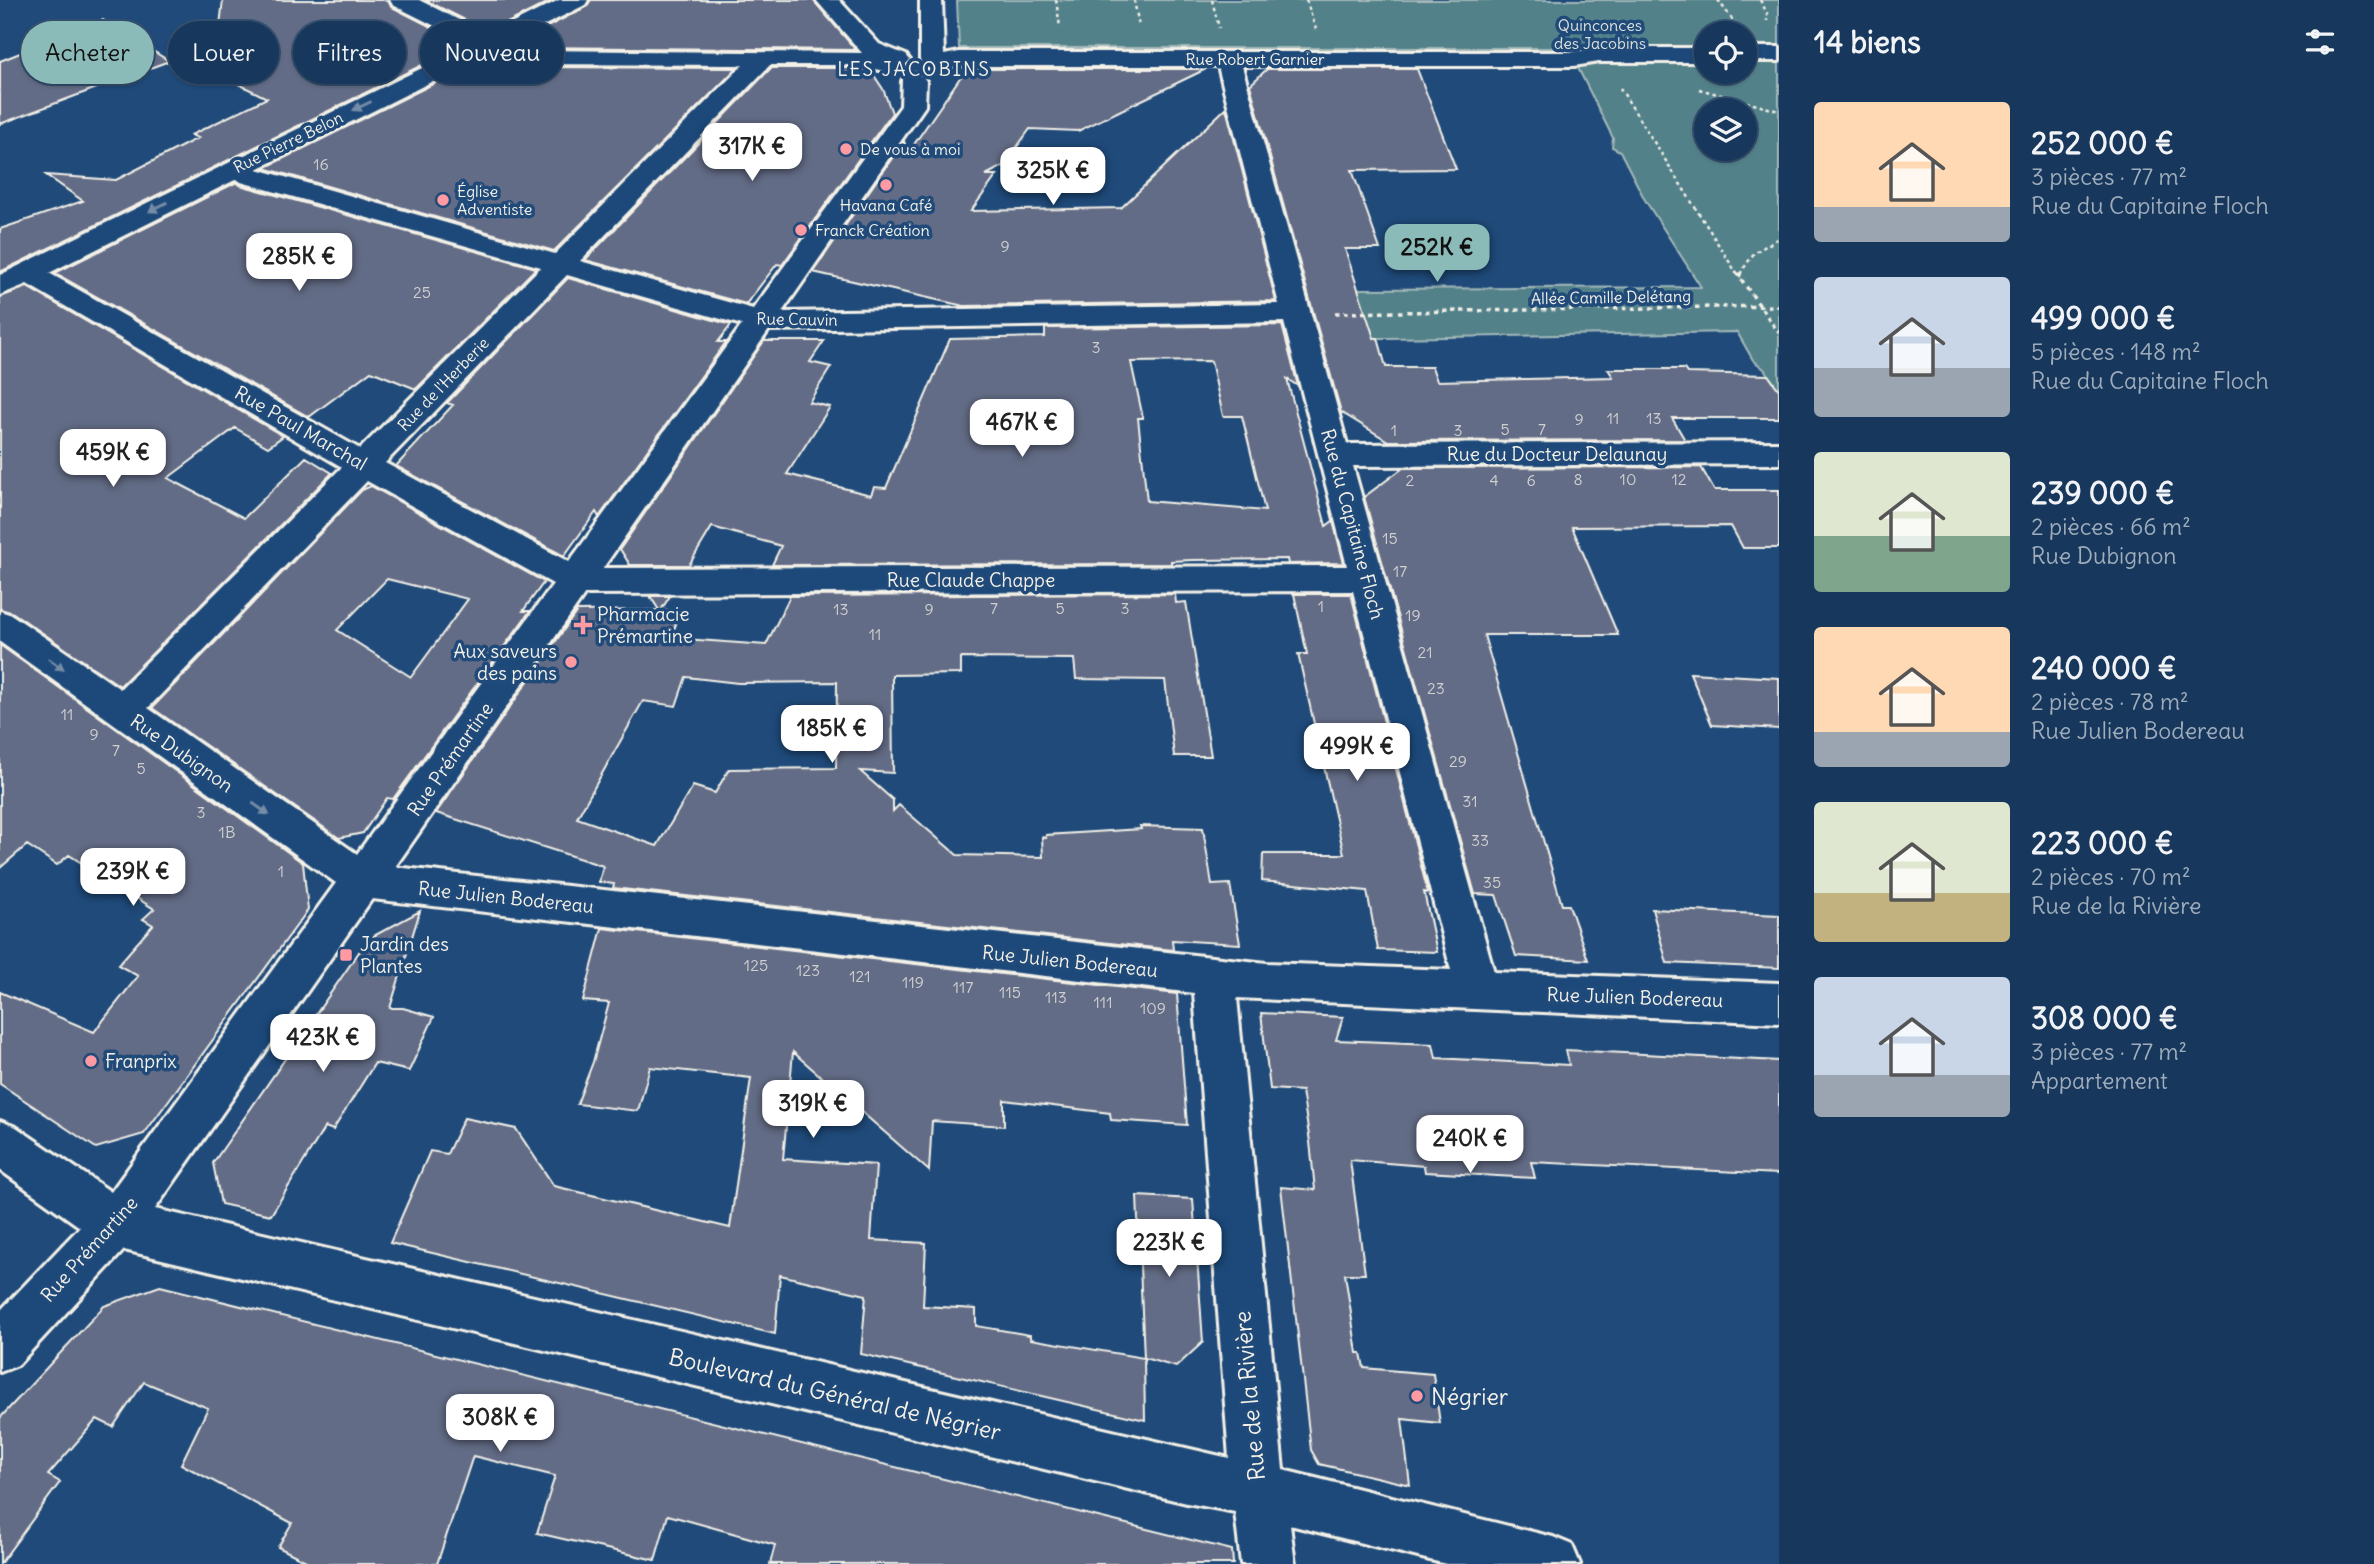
<!DOCTYPE html>
<html lang="fr">
<meta charset="utf-8">
<style>
:root{--surface:#17385c;--page:#203f62;--text:#f1f3f6;--muted:#9eacbb;--line:#365272;--accent:#8bbbb9}
body{margin:0;font-family:Delius,sans-serif;background:var(--page);color:var(--text);height:100vh;display:flex;flex-direction:column;font-size:26px;white-space:nowrap}
*{box-sizing:border-box;margin:0}
p{font-size:23px;color:var(--muted)}
.icon{flex:none;width:38px;height:38px;fill:none;stroke:currentColor;stroke-width:2;stroke-linecap:round;stroke-linejoin:round}
.map{position:relative;flex:1;overflow:hidden}
.side{display:flex;flex-direction:column;background:var(--surface);width:595px}
.side>*{flex:none}
.top-card{position:absolute;left:21px;top:21px;width:665px;height:63px;display:flex;gap:14px}
.tools{position:absolute;left:1694px;top:21px;display:grid;gap:14px}
.tools a{display:grid;place-items:center;width:63px;height:63px;border-radius:50%;background:var(--surface);box-shadow:0 2px 5px #0004,0 0 0 2px var(--line);font-size:35px}
.price{position:absolute;translate:-50% -60px;padding:0 16px;border-radius:14px;background:#fff;color:#222;font-size:23px;line-height:46px;filter:drop-shadow(0 2px 4px #0008)}
.price::after{content:'';position:absolute;left:50%;top:42px;width:21px;height:16px;margin-left:-10px;background:inherit;clip-path:polygon(0 0,100% 0,50% 100%)}
.price.on{background:var(--accent);color:#111}
ul{padding:0;list-style:none}
li{display:flex;align-items:center;gap:21px;height:175px;padding:0 35px}
li span{display:grid;place-items:center;flex:none;width:196px;height:140px;border-radius:7px;color:#555}
li>.icon{margin-inline-start:auto}
span .icon{width:84px;height:84px;fill:#fffc;stroke-width:1}
li b{font-size:30px}
h2{display:flex;justify-content:space-between;align-items:center;height:84px;padding:0 35px;font-size:30px}
.tag{padding:0 24px;border-radius:32px;background:var(--surface);box-shadow:0 2px 5px #0004,0 0 0 2px var(--line);font-size:24px;line-height:63px}
.tag.on{background:var(--accent);color:#111}
main{display:flex;flex:1;min-height:0}
.map>svg:first-child{display:block}
.green{fill:#53818a;stroke:#a4b9b9;stroke-width:2;fill-rule:evenodd}
.building{fill:#636c86;stroke:#f4f1e8;stroke-width:2;fill-rule:evenodd}
.lines{fill:none;stroke-linecap:round;stroke-linejoin:round}
.minor-casing{stroke:#f4f1e8;stroke-width:6}
.path-far1{stroke:#f4f1e8;stroke-width:2.5;stroke-dasharray:3.5 3.5;stroke-linecap:butt}
.path{stroke:#f4f1e8;stroke-width:3.5;stroke-dasharray:4.5 4.5;stroke-linecap:butt}
.minor{fill:#1f4a7a;fill-rule:evenodd}
.oneway{fill:#748da6}
.poi-dot{fill:#ff9aa2;stroke:#1f4a7a;stroke-width:2.5}
.labels{text-anchor:middle;dominant-baseline:central;stroke-width:7;stroke-linejoin:round;paint-order:stroke}
.far-park-label{font-size:16px;fill:#dce0da;stroke:#1f4a7a}
.far-street-label{font-size:16px;fill:#f4f1e8;stroke:#1f4a7a}
.far-poi-label{font-size:16px;fill:#f4f1e8;stroke:#1f4a7a;text-anchor:start}
.number-label{font-size:16px;fill:#d0d0d0}
.far-quarter-label{font-size:19px;letter-spacing:2px;fill:#f4f1e8;stroke:#1f4a7a}
.street-label{font-size:19px;fill:#f4f1e8;stroke:#1f4a7a}
.poi-label{font-size:19px;fill:#f4f1e8;stroke:#1f4a7a;text-anchor:start}
.near-street-label{font-size:23px;fill:#f4f1e8;stroke:#1f4a7a}
.near-poi-label{font-size:23px;fill:#f4f1e8;stroke:#1f4a7a;text-anchor:start}
</style>
<main>
<div class="map">
<svg width="1779" height="1564" viewBox="0 0 1779 1564">
<rect width="100%" height="100%" fill="#1f4a7a"/>
<filter id="ink" filterUnits="userSpaceOnUse"><feTurbulence type="fractalNoise" baseFrequency=".0143" numOctaves="2"/><feDisplacementMap in="SourceGraphic" scale="14" xChannelSelector="R" yChannelSelector="G"/><feConvolveMatrix kernelMatrix="1 2 1 2 8 2 1 2 1" color-interpolation-filters="sRGB"/></filter>
<g filter="url(#ink)">
<path class="green" d="M957 0H1779V390L1764 369 1753 360 1737 332 1330 339 1358 289 1701 287 1645 200 1620 151 1612 147 1613 138 1568 48H959ZM1706 33H1745V72H1706ZM1706 110H1745V149H1706Z"/>
<path class="building" d="M223 0H387L392 7 465 44 0 272V229L83 201 46 175 116 180 198 138 191 135 267 98 182 56 218 42Z
M425 0H553L489 32Z
M591 0H813L856 50 525 47 514 44 586 7Z
M103 20 169 61 0 124V61Z
M489 56 524 67 737 68 554 251 264 168Z
M771 68H850L871 71 883 89 892 113 782 265 777 264 746 304 585 260Z
M966 69H1206L1078 131 1030 129 1003 166 986 175H997L971 211 1121 208 1226 108 1276 301 964 306 813 272 904 141 908 153Z
M1267 69H1417L1456 169 1352 170 1380 249H1345L1374 338H1378L1386 367H1432L1437 381 1613 377 1608 369H1684L1687 373 1768 375 1779 390V418H1672L1685 440 1388 441 1341 412 1250 85Z
M237 182 240 185 536 268 416 389 371 371 309 417 55 273Z
M568 278 731 325 718 342H726L599 517 596 512 564 556 396 466 453 405 447 403Z
M27 287 283 436 268 447 235 428 168 478 244 518 306 457 332 473 120 686 13 613 0 609V297Z
M1282 325 1298 386 1287 379 1326 526 1333 521 1344 563 1288 564 1287 559 1192 560 1171 561V564L772 565 781 546 712 527 689 565H630L620 549 764 341H824L810 362 831 367 809 402 830 407 787 474 871 495 874 487 886 488 950 339 1045 337V328ZM1211 361 1223 416H1242L1265 511 1147 501 1138 418H1143L1131 362Z
M1701 467 1714 490H1779V548H1743L1731 526 1572 527 1618 635H1484L1562 905H1569L1588 960 1516 956 1496 895 1475 894 1364 497 1403 468Z
M371 486 544 582 523 611H530L393 799 387 798 363 833 339 838 152 708 362 490ZM387 579 468 599 411 677 337 630Z
M1175 594 1176 603 1186 602 1211 756H1174L1165 680 1076 679 1074 659 961 658V674L892 675 893 773 860 771 893 800V811L899 805 957 855 1043 857 1042 837 1046 838V835L1141 829 1140 826 1203 828 1212 885 1230 884 1240 944 1172 940 1173 950 613 888 614 884 599 882 603 866 436 813 577 611 659 610 650 596H670L661 610H681L671 638 766 645 790 596ZM686 677 738 683 837 682 836 768 729 769 715 793 693 786 657 846 577 818 643 701 676 706Z
M1294 594H1351L1428 893 1424 892 1437 952 1378 950 1367 891 1262 881 1263 854H1344L1298 654H1307Z
M0 645 303 863 308 910 144 1134 96 1148 0 1084V992L94 1032 138 976 118 965 153 925 143 919 154 909 69 855 57 865 27 845 0 868Z
M1690 673 1779 678V729L1712 725Z
M1652 909 1779 915V968L1667 963Z
M420 911 390 1008H403L434 1017 409 1071 375 1063 333 1130 325 1127 271 1215 221 1204 213 1163 368 939Z
M602 928 1177 994 1187 1125 1111 1120 1110 1113 1004 1100V1126L932 1121 929 1171 793 1052 783 1159 876 1165 871 1240 926 1243 923 1306 976 1309V1326L1030 1335V1339L1144 1358 1145 1420 861 1354 866 1295 780 1275 775 1334 390 1243 430 1151 447 1154 464 1118 516 1129 554 1186 730 1228 751 1078 650 1067 638 1111 577 1104 593 1062 609 1003 583 1001Z
M1261 1013 1343 1017 1336 1040 1433 1044 1436 1058 1569 1065 1566 1050 1779 1061V1174L1531 1162 1535 1178 1425 1172 1424 1166 1350 1160 1365 1274H1345L1357 1353H1361L1364 1368 1433 1374 1440 1423 1402 1419 1410 1485 1319 1464 1311 1450 1281 1187 1315 1190 1310 1142 1302 1091 1270 1089Z
M1137 1196 1193 1199 1203 1342 1176 1367 1144 1358Z
M160 1286 1232 1550 1233 1564H770L775 1545 668 1515 655 1560 537 1533 555 1476 473 1456 437 1564H312L278 1547 292 1523 181 1464 208 1408 144 1382 113 1427 97 1419 48 1475 60 1482 0 1564V1418L104 1306Z"/>
<g class="lines">
<defs>
<path id="minor" d="M390 0H419L489 35 559 0H588L585 5 507 44 525 50 862 53 816 0H839L879 44 906 55 910 60 900 70 892 72 850 65H770L580 261 753 309 901 106 902 81 905 76 914 74 923 76 926 81 925 106 782 312 1279 304 1218 66H959C943 70 931 75 920 60V0H942L944 55 959 52H1574L1599 48H1706V62H1599L1574 66H1242L1347 444 1779 442V464L1353 466 1494 972 1779 983V1023L1237 998 1283 1470 1553 1537 1572 1545 1580 1564H1446L1290 1525 1295 1564H1241L1235 1512 1187 1503 124 1250 18 1365 0 1372V1311L80 1227 0 1170V1121L16 1127 111 1192 336 883 0 642V611L12 615 120 689 342 467 27 284 0 295V275L471 44 393 5ZM489 53 524 64 743 65 555 254 257 169ZM237 179 241 182 541 267 360 449 49 273ZM567 275 742 325 569 562 385 463ZM1284 322 1347 566 603 568 769 330ZM367 481 553 584 357 854 148 708ZM1353 591 1451 970 1267 963 395 867 585 594ZM372 899 1194 993 1229 1458 155 1209Z
M1745 47H1779V61H1745Z"/>
</defs>
<use href="#minor" class="minor-casing"/>
<path class="path-far1" d="M1056 0 1060 27
M1134 0 1139 26
M1212 0 1219 28
M1306 0 1316 29
M1718 0 1737 26
M1760 0 1767 13V21
M1620 88 1737 274
M1699 89 1779 111
M1740 274 1754 253 1779 238"/>
<path class="path" d="M1736 272 1779 333
M1739 277 1741 272
M1335 313 1779 306"/>
<use href="#minor" class="minor"/>
</g>
<defs><path id="oneway-solid" d="M-6-.8H1V-3.2L6.5 0L1 3.2V.8H-6Z" transform="scale(1.75)"/></defs>
<g class="oneway">
<use href="#oneway-solid" transform="translate(362 106) rotate(154)"/>
<use href="#oneway-solid" transform="translate(158 207) rotate(153)"/>
<use href="#oneway-solid" transform="translate(56 664) rotate(36)"/>
<use href="#oneway-solid" transform="translate(261 809) rotate(35)"/>
</g>
</g>
<g class="poi-dot">
<circle cx="846" cy="149" r="7"/>
<circle cx="886" cy="185" r="7"/>
<circle cx="443" cy="200" r="7"/>
<circle cx="801" cy="230" r="7"/>
<path d="M579.5 614.5h7v7h7v7h-7v7h-7v-7h-7v-7h7z"/>
<circle cx="571" cy="662" r="7"/>
<rect x="339" y="948" width="14" height="14" rx="3.5"/>
<circle cx="91" cy="1061" r="7"/>
<circle cx="1417" cy="1396" r="7"/>
</g>
<g class="labels">
<g class="far-park-label">
<text x="1600" y="25">Quinconces<tspan x="1600" dy="18">des Jacobins</tspan></text>
</g>
<g class="far-street-label">
<text x="1255" y="59">Rue Robert Garnier</text>
<text transform="translate(288 142) rotate(-26)">Rue Pierre Belon</text>
<text transform="translate(1611 297) rotate(-1)">Allée Camille Delétang</text>
<text transform="translate(797 319) rotate(1)">Rue Cauvin</text>
<text transform="translate(443 384) rotate(-46)">Rue de l'Herberie</text>
</g>
<g class="far-poi-label">
<text x="860" y="149">De vous à moi</text>
<text x="457" y="191">Église<tspan x="457" dy="18">Adventiste</tspan></text>
<text x="886" y="205" text-anchor="middle">Havana Café</text>
<text x="815" y="230">Franck Création</text>
</g>
<g class="number-label">
<text x="321" y="164">16</text>
<text x="1005" y="246">9</text>
<text x="422" y="292">25</text>
<text x="1096" y="347">3</text>
<text x="1613" y="418">11</text>
<text x="1654" y="418">13</text>
<text x="1579" y="419">9</text>
<text x="1505" y="429">5</text>
<text x="1542" y="429">7</text>
<text x="1394" y="430">1</text>
<text x="1458" y="430">3</text>
<text x="1578" y="479">8</text>
<text x="1628" y="479">10</text>
<text x="1679" y="479">12</text>
<text x="1410" y="480">2</text>
<text x="1494" y="480">4</text>
<text x="1531" y="480">6</text>
<text x="1390" y="538">15</text>
<text x="1400" y="571">17</text>
<text x="1321" y="606">1</text>
<text x="994" y="608">7</text>
<text x="1060" y="608">5</text>
<text x="1125" y="608">3</text>
<text x="841" y="609">13</text>
<text x="929" y="609">9</text>
<text x="1413" y="615">19</text>
<text x="875" y="634">11</text>
<text x="1425" y="652">21</text>
<text x="1436" y="688">23</text>
<text x="67" y="714">11</text>
<text x="94" y="734">9</text>
<text x="116" y="750">7</text>
<text x="1458" y="761">29</text>
<text x="141" y="768">5</text>
<text x="1470" y="801">31</text>
<text x="201" y="812">3</text>
<text x="227" y="832">1B</text>
<text x="1480" y="840">33</text>
<text x="281" y="871">1</text>
<text x="1492" y="882">35</text>
<text x="756" y="965">125</text>
<text x="808" y="970">123</text>
<text x="860" y="976">121</text>
<text x="913" y="982">119</text>
<text x="963" y="987">117</text>
<text x="1010" y="992">115</text>
<text x="1056" y="997">113</text>
<text x="1103" y="1002">111</text>
<text x="1153" y="1008">109</text>
</g>
<g class="far-quarter-label">
<text x="914" y="69">LES JACOBINS</text>
</g>
<g class="street-label">
<text transform="translate(301 428) rotate(30)">Rue Paul Marchal</text>
<text x="1557" y="454">Rue du Docteur Delaunay</text>
<text transform="translate(1353 524) rotate(75)">Rue du Capitaine Floch</text>
<text x="971" y="580">Rue Claude Chappe</text>
<text transform="translate(182 753) rotate(35)">Rue Dubignon</text>
<text transform="translate(450 759) rotate(-55)">Rue Prémartine</text>
<text transform="translate(506 897) rotate(6)">Rue Julien Bodereau</text>
<text transform="translate(1070 961) rotate(6)">Rue Julien Bodereau</text>
<text transform="translate(1635 997) rotate(2)">Rue Julien Bodereau</text>
<text transform="translate(89 1249) rotate(-48)">Rue Prémartine</text>
</g>
<g class="poi-label">
<text x="597" y="614">Pharmacie<tspan x="597" dy="22">Prémartine</tspan></text>
<text x="557" y="651" text-anchor="end">Aux saveurs<tspan x="557" dy="22">des pains</tspan></text>
<text x="360" y="944">Jardin des<tspan x="360" dy="22">Plantes</tspan></text>
<text x="105" y="1061">Franprix</text>
</g>
<g class="near-street-label">
<text transform="translate(835 1394) rotate(13)">Boulevard du Général de Négrier</text>
<text transform="translate(1249 1396) rotate(-95)">Rue de la Rivière</text>
</g>
<g class="near-poi-label">
<text x="1431" y="1396">Négrier</text>
</g>
</g>
</svg>
<div class="tools">
<a><svg class="icon" aria-label="locate" viewBox="0 0 24 24"><circle cx="12" cy="12" r="6"/><path d="M12 2v4M12 18v4M2 12h4M18 12h4"/></svg></a>
<a><svg class="icon" aria-label="layers" viewBox="0 0 24 24"><path d="M12 4l9 5-9 5-9-5zM3 14l9 5 9-5"/></svg></a>
</div>
<b class="price" style="left:752px;top:183px">317K €</b>
<b class="price" style="left:1053px;top:207px">325K €</b>
<b class="price on" style="left:1437px;top:284px">252K €</b>
<b class="price" style="left:299px;top:293px">285K €</b>
<b class="price" style="left:1022px;top:459px">467K €</b>
<b class="price" style="left:113px;top:489px">459K €</b>
<b class="price" style="left:832px;top:765px">185K €</b>
<b class="price" style="left:1357px;top:783px">499K €</b>
<b class="price" style="left:133px;top:908px">239K €</b>
<b class="price" style="left:323px;top:1074px">423K €</b>
<b class="price" style="left:813px;top:1140px">319K €</b>
<b class="price" style="left:1470px;top:1175px">240K €</b>
<b class="price" style="left:1169px;top:1279px">223K €</b>
<b class="price" style="left:500px;top:1454px">308K €</b>
<div class="top-card">
<a class="tag on">Acheter</a>
<a class="tag">Louer</a>
<a class="tag">Filtres</a>
<a class="tag">Nouveau</a>
</div>
</div>
<section class="side">
<h2>14 biens<svg class="icon" aria-label="filters" viewBox="0 0 24 24"><path d="M4 7h16M4 17h16"/><circle cx="9" cy="7" r="2"/><circle cx="15" cy="17" r="2"/></svg></h2>
<ul>
<li><span style="background:linear-gradient(#ffd9b3 75%,#9aa5b1 0)"><svg class="icon" aria-label="home" viewBox="0 0 24 24"><path d="M3 11l9-7 9 7M6 9v11h12V9"/></svg></span><div><b>252 000 €</b><p>3 pièces · 77 m²</p><p>Rue du Capitaine Floch</p></div></li>
<li><span style="background:linear-gradient(#c9d6e8 65%,#9aa5b1 0)"><svg class="icon" aria-label="home" viewBox="0 0 24 24"><path d="M3 11l9-7 9 7M6 9v11h12V9"/></svg></span><div><b>499 000 €</b><p>5 pièces · 148 m²</p><p>Rue du Capitaine Floch</p></div></li>
<li><span style="background:linear-gradient(#dfe7d0 60%,#7fa58c 0)"><svg class="icon" aria-label="home" viewBox="0 0 24 24"><path d="M3 11l9-7 9 7M6 9v11h12V9"/></svg></span><div><b>239 000 €</b><p>2 pièces · 66 m²</p><p>Rue Dubignon</p></div></li>
<li><span style="background:linear-gradient(#ffd9b3 75%,#9aa5b1 0)"><svg class="icon" aria-label="home" viewBox="0 0 24 24"><path d="M3 11l9-7 9 7M6 9v11h12V9"/></svg></span><div><b>240 000 €</b><p>2 pièces · 78 m²</p><p>Rue Julien Bodereau</p></div></li>
<li><span style="background:linear-gradient(#dfe7d0 65%,#c2b280 0)"><svg class="icon" aria-label="home" viewBox="0 0 24 24"><path d="M3 11l9-7 9 7M6 9v11h12V9"/></svg></span><div><b>223 000 €</b><p>2 pièces · 70 m²</p><p>Rue de la Rivière</p></div></li>
<li><span style="background:linear-gradient(#c9d6e8 70%,#9aa5b1 0)"><svg class="icon" aria-label="home" viewBox="0 0 24 24"><path d="M3 11l9-7 9 7M6 9v11h12V9"/></svg></span><div><b>308 000 €</b><p>3 pièces · 77 m²</p><p>Appartement</p></div></li>
</ul>
</section>
</main>
